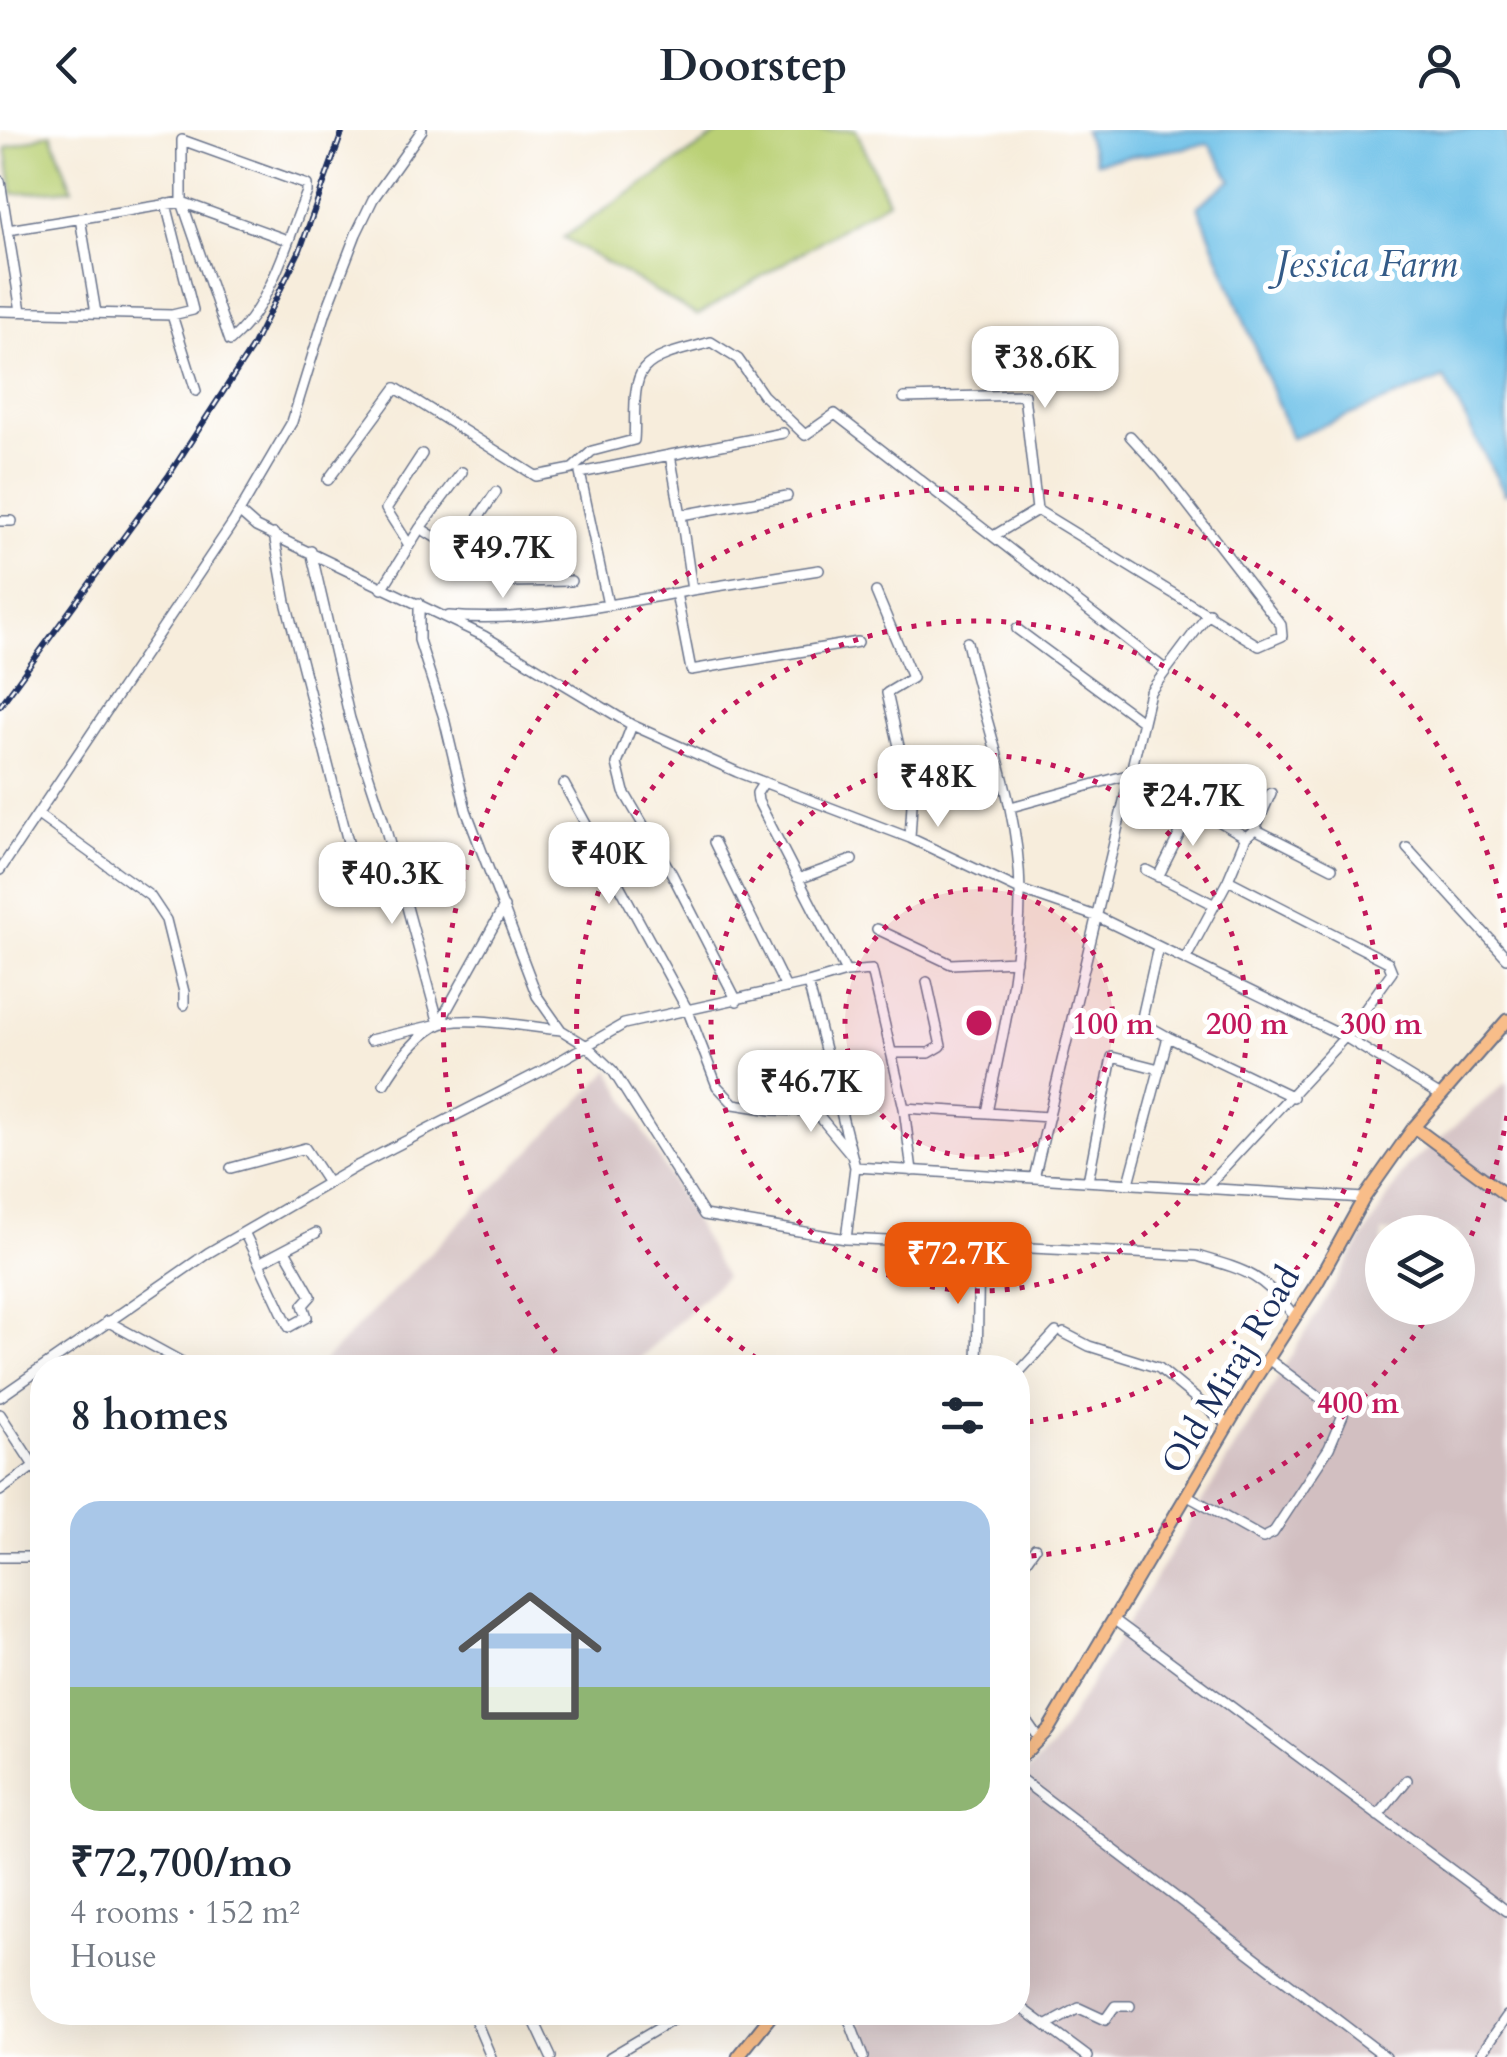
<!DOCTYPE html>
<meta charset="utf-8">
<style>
:root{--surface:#fff;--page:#f2f2f3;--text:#1f2937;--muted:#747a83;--line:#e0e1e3;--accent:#ea580c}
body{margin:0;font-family:Cardo,serif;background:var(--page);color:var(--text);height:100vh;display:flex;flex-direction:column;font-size:38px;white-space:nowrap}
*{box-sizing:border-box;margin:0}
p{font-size:32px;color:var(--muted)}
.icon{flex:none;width:55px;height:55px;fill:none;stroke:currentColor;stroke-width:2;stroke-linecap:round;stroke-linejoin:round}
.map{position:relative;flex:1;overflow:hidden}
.drawer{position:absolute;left:30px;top:1225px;width:1000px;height:670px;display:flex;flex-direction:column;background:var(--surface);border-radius:40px;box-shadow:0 10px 40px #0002}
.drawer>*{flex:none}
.fabs{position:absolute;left:1365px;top:1085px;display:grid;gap:20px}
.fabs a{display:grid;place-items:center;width:110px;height:110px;border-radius:50%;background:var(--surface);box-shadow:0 10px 40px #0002;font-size:50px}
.price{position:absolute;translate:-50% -85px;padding:0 22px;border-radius:20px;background:#fff;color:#222;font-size:32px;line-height:65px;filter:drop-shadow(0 2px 5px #0008)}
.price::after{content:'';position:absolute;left:50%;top:60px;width:30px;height:22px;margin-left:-15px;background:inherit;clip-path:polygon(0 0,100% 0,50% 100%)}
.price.on{background:var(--accent);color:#fff}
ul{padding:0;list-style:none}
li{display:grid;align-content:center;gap:20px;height:530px;padding:0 40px}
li+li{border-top:2px solid var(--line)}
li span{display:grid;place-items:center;height:310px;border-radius:30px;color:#555}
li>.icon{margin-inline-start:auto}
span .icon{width:180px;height:180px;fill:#fffc;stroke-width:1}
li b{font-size:42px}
h2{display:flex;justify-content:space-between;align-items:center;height:120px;padding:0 40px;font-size:42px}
header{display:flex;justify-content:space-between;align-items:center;height:130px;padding:0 40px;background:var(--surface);font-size:45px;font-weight:700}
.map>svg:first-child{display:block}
.industrial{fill:#d2bfc1;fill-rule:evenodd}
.green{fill:#bad075;stroke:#6a806a;stroke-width:2.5}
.water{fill:#6bbfe7;stroke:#4377a2;stroke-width:2.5}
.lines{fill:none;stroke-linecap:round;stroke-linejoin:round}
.minor-casing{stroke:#68728a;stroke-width:12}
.major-casing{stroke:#68728a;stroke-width:15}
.minor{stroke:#fff;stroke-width:9}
.major{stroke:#f8bd89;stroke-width:11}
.rail-casing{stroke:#1b2f5e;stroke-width:6}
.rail{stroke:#fff;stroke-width:2.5;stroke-dasharray:8;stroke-linecap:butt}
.ring{fill:none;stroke:#c2185b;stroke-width:5;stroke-dasharray:5 10}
.labels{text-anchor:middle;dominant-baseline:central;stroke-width:10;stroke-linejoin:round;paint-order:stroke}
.street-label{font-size:35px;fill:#1b2f5e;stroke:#fff}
.water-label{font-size:38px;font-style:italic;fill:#335a87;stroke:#fff}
.centre{fill:#c2185b;stroke:#fff;stroke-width:5}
.ring-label{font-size:30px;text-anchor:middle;font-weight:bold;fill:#c2185b;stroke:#fff;stroke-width:10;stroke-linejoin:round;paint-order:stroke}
</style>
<header><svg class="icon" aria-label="back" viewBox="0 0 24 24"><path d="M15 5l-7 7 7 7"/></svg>Doorstep<svg class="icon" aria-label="person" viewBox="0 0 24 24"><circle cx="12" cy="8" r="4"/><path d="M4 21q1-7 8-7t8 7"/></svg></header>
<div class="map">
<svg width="1507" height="1927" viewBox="0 0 1507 1927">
<rect width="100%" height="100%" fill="#fff"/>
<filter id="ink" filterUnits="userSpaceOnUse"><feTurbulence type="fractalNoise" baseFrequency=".01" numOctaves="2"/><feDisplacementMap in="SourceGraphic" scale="20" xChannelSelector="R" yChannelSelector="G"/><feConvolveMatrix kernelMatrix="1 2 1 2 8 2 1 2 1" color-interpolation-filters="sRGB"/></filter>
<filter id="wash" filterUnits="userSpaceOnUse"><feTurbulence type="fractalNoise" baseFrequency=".0048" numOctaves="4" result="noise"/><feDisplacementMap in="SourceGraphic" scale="40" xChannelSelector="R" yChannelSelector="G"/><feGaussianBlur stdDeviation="2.25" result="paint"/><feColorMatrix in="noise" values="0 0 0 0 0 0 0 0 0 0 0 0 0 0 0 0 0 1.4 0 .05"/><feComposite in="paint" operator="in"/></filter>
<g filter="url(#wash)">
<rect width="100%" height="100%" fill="#f7eddc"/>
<path class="industrial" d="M610 940 725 1147 631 1237 317 1238Z
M1507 952V1927H875L856 1883 1018 1882V1653L1052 1617 1407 1036ZM1382 1102H1458V1178H1382Z"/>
<path class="green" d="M724 0H856L888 71 697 185 563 108Z
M51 3 72 59 13 64 6 18Z"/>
<path class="water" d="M1084 0H1507V363L1505 364 1444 248 1291 308 1198 76 1231 50 1209 14 1096 32Z"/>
</g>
<g filter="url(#ink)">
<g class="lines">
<defs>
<path id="minor" d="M182 10 307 55V62C287 110 271 177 230 211L182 72Z
M0 51 21 181
M80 88 96 183
M8 100 182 72 287 110
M0 181 172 185 193 180 166 74
M172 185 196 261
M904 268 1024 265 1037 380 995 405
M328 350 396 258 536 346 572 339 592 321 634 310C636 291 631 254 644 239 657 223 693 218 711 212L738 229 763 265 805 305 835 284 1166 540
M1037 380 1259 516 1282 506 1281 495 1161 340 1130 306
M239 382 256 397 484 506 632 595 737 642 910 708 1020 760 1098 787 1345 907 1441 966
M681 385 670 325 783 303
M0 391H12
M420 398 508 452 571 451
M274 404 286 472 355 739
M409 415 386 379 422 324
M456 420 496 362
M311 421 350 589 383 689 439 894
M521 452 555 402
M382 459 420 398 462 342
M692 460 819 440
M876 462 912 548 887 563 912 674 910 708
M676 463 692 460 681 385 787 366
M419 473V510L444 588 466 680 537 866 561 900 587 916 613 941 704 1085 846 1109 1197 1126C1248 1141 1262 1144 1295 1187
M608 475 580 343 670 325
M449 486C523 493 603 476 676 463L691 540 858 512
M1017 499 1143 592
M967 512C985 595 1019 676 1020 761 1021 836 1001 910 987 983L1049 987
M632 595 617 634 624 662 672 744 737 871
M764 652 757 663 758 671 846 842
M564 654 688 881 717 956 734 974 772 980 827 930
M1163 658 1246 707
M1011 677 1131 644
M38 685 150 766 166 790 184 862V875
M1255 699 1332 738
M714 712 786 858
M1407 718 1507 828
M0 740 234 391 292 292 326 182 356 104 373 69 422 0
M1146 740 1213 774
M1158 747 1194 675
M798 749 852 730
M877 799 951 834 1016 831
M1186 828 1228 750 1246 707 1255 699 1271 663
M808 853 846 842 872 840 904 978 912 1041
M1168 907 1293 967
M370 910 439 894 504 777
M892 923H929L941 916 927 852
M384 954C397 932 413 910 436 896 459 883 533 898 561 900
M904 978 987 983
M772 980 815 981 850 1023
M231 1038 305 1018 328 1053
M1034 1048 1150 562 1209 483
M1088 1051 1112 927 1159 939
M1129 1053 1168 907 1141 892 1158 817
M1205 1058 1345 907 1392 842 1388 832 1228 750
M244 1102 259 1133 316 1103
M846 1109 855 1037
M259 1133 289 1197 307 1187 303 1175 311 1166 286 1122
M107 1191 193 1238
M1064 1203 1089 1216 1159 1238 1228 1295
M881 1231 884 1238
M977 1238 979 1117
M1019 1242 1056 1202
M0 1267 208 1123 359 1035 542 941 624 894 808 853 855 1037 1364 1068
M0 1284 42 1348
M0 1361 42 1330
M1186 1365 1263 1408 1273 1403 1329 1318 1343 1285 1268 1229
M0 1427H42
M1018 1442 1035 1418
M1113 1489 1507 1781
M1018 1565 1028 1593 1039 1609
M1018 1647 1386 1927
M1378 1686 1407 1650
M1018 1875 1088 1927
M472 1882 491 1927
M530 1882 551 1927
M846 1882 863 1927
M475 1889 489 1882
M1046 1896 1079 1878 1105 1890 1115 1876H1130
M610 1927 681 1885 680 1882
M1479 1927 1507 1886"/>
<path id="major" d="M1414 997 1507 1066
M1018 1630 1048 1600 1257 1246 1317 1153 1364 1068 1414 997 1507 890
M738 1927 774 1882"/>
</defs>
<use href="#minor" class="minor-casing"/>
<use href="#major" class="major-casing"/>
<use href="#minor" class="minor"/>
<use href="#major" class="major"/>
<defs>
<path id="rail" d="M0 576 169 345 251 219 300 120 343 0"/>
</defs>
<use href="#rail" class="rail-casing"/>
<use href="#rail" class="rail"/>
</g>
</g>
<circle cx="979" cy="893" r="134" fill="#c2185b" fill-opacity=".12"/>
<g class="ring">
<circle cx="979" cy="893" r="134"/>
<circle cx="979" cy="893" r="268"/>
<path d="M769 1236A402 402 0 1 1 1018 1293"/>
<path d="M1507 986A536 536 0 0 1 1459 1132M1431 1181A536 536 0 0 1 1021 1427M565 1234A536 536 0 1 1 1507 800"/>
</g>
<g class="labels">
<g class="street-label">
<text transform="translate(1231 1240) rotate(-59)">Old Miraj Road</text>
</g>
<g class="water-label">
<text x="1367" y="134">Jessica Farm</text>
</g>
</g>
<circle cx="979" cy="893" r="15" class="centre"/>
<g class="ring-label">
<text x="1113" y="904">100 m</text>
<text x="1247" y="904">200 m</text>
<text x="1381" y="904">300 m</text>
<text x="1358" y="1283">400 m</text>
</g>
</svg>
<div class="fabs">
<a><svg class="icon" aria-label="layers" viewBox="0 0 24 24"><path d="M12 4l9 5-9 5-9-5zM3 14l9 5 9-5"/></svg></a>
</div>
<b class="price" style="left:1045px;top:281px">₹38.6K</b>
<b class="price" style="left:503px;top:471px">₹49.7K</b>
<b class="price" style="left:938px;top:700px">₹48K</b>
<b class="price" style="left:1193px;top:719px">₹24.7K</b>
<b class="price" style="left:609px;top:777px">₹40K</b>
<b class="price" style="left:392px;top:797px">₹40.3K</b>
<b class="price" style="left:811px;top:1005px">₹46.7K</b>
<b class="price on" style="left:958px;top:1177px">₹72.7K</b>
<section class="drawer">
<h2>8 homes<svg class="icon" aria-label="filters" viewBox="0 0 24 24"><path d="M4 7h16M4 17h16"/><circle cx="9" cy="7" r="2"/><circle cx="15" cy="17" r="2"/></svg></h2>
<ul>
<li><span style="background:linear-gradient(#a9c7e8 60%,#8fb573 0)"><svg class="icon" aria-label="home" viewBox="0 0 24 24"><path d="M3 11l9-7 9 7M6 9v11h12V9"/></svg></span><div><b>₹72,700/mo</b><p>4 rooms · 152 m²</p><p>House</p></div></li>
</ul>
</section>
</div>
